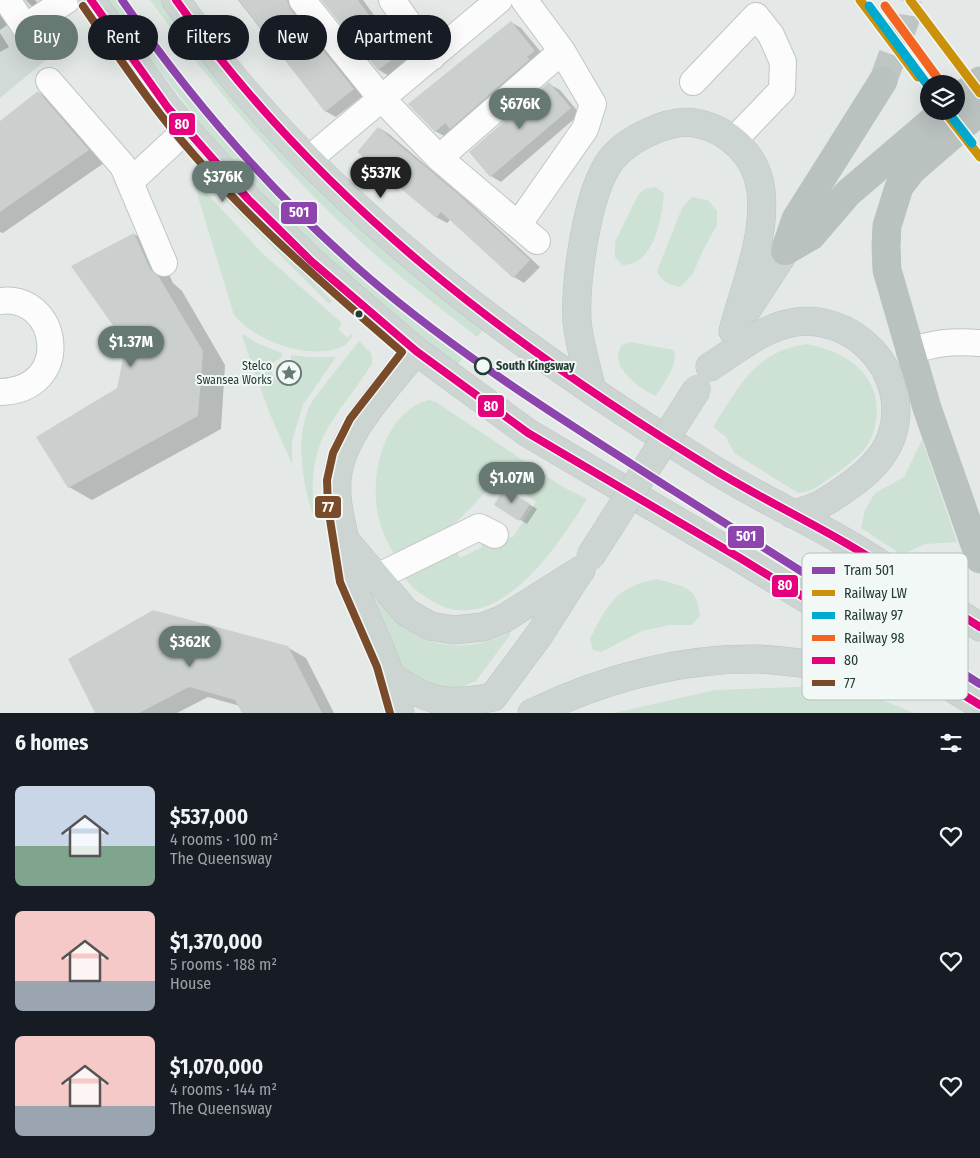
<!DOCTYPE html>
<meta charset="utf-8">
<style>
:root{--surface:#171b24;--page:#242831;--text:#f1f3f6;--muted:#9ea1a6;--accent:#667973}
body{margin:0;font-family:"Fira Sans Condensed",sans-serif;background:var(--page);color:var(--text);height:100vh;display:flex;flex-direction:column;font-size:19px;white-space:nowrap}
*{box-sizing:border-box;margin:0}
p{font-size:16px;color:var(--muted)}
.icon{flex:none;width:28px;height:28px;fill:none;stroke:currentColor;stroke-width:2;stroke-linecap:round;stroke-linejoin:round}
.map{position:relative;height:713px;overflow:hidden}
.sheet{display:flex;flex-direction:column;background:var(--surface);flex:1}
.sheet>*{flex:none}
.hud{position:absolute;left:15px;top:15px;width:500px;height:45px;display:flex;gap:10px}
.controls{position:absolute;left:920px;top:75px;display:grid;gap:10px}
.controls a{display:grid;place-items:center;width:45px;height:45px;border-radius:50%;background:var(--surface);box-shadow:0 5px 20px #0002;font-size:25px}
.price{position:absolute;translate:-50% -42px;padding:0 11px;border-radius:18px;background:var(--accent);color:#fff;font-size:16px;line-height:32px;filter:drop-shadow(0 1px 2px #0008)}
.price::after{content:'';position:absolute;left:50%;top:30px;width:15px;height:11px;margin-left:-8px;background:inherit;clip-path:polygon(0 0,100% 0,50% 100%)}
.price.on{background:#222;color:#fff}
ul{padding:0;list-style:none}
li{display:flex;align-items:center;gap:15px;height:125px;padding:0 15px}
li span{display:grid;place-items:center;flex:none;width:140px;height:100px;border-radius:8px;color:#555}
li>.icon{margin-inline-start:auto}
span .icon{width:60px;height:60px;fill:#fffc;stroke-width:1}
li b{font-size:21px}
h2{display:flex;justify-content:space-between;align-items:center;height:60px;padding:0 15px;font-size:21px}
.tag{padding:0 18px;border-radius:22px;background:var(--surface);box-shadow:0 5px 20px #0002;font-size:18px;line-height:45px}
.tag.on{background:var(--accent);color:#fff}
.map>svg:first-child{display:block}
.built{fill:#d2dad7}
.green{fill:#cde2d4}
.shadow{fill:#0003}
.building{fill:#cbd0ce}
.lines{fill:none;stroke-linecap:round;stroke-linejoin:round}
.highway-tunnel{stroke:#bdc6c3;stroke-width:28;stroke-dasharray:28 14;stroke-linecap:butt}
.minor-casing{stroke:#c1c6c4;stroke-width:28}
.major-casing{stroke:#bdc5c2;stroke-width:29}
.highway-casing{stroke:#bdc5c2;stroke-width:29}
.minor{stroke:#fbfcfb;stroke-width:26}
.major{stroke:#cdd5d3;stroke-width:28}
.highway{stroke:#bac2c0;stroke-width:28}
.major-bridge-casing{stroke:#bdc5c2;stroke-width:29;stroke-linecap:butt}
.major-bridge{stroke:#cdd5d3;stroke-width:28}
.bus-1-casing{stroke:#f2f8f5;stroke-width:11}
.bus-2-casing{stroke:#f2f8f5;stroke-width:11}
.bus-1{stroke:#e5007d;stroke-width:8}
.bus-2{stroke:#7a4b2a;stroke-width:8}
.rail-1-casing{stroke:#f2f8f5;stroke-width:12}
.rail-2-casing{stroke:#f2f8f5;stroke-width:12}
.rail-3-casing{stroke:#f2f8f5;stroke-width:12}
.rail-1{stroke:#cc910b;stroke-width:9}
.rail-2{stroke:#00a9ce;stroke-width:9}
.rail-3{stroke:#f26522;stroke-width:9}
.tram-1-casing{stroke:#f2f8f5;stroke-width:11}
.tram-1{stroke:#8e44ad;stroke-width:8}
.bus-dot{fill:#223c35;stroke:#f2f8f5;stroke-width:2}
.stop-dot{fill:#f2f8f5;stroke:#223c35;stroke-width:2.5}
.labels{text-anchor:middle;dominant-baseline:central;stroke-width:4;stroke-linejoin:round;paint-order:stroke}
.poi-label{font-size:12px;fill:#223c35;stroke:#f2f8f5;text-anchor:end}
.stop-label{font-size:12px;font-weight:bold;fill:#223c35;stroke:#f2f8f5;text-anchor:start}
.key{fill:#f2f8f5;stroke:#b4c0bb;stroke-width:1}
.key-label{font-size:14px;fill:#223c35}
.line-badge{stroke:#f2f8f5;stroke-width:2}
.badge-label{font-size:14px;text-anchor:middle;font-weight:bold;fill:#fff}
</style>
<div class="map">
<svg width="980" height="713" viewBox="0 0 980 713">
<rect width="100%" height="100%" fill="#e4e9e7"/>
<path class="built" d="M0 0H53L76 35 0 98Z"/>
<path class="green" d="M108 0H119C216 141 327 254 463 357L457 366C400 320 343 274 291 222 222 154 164 78 108 0Z
M150 0H163L485 327 477 337C447 313 417 291 388 266 297 187 220 97 150 0Z
M201 170 332 301 329 304 198 173Z
M192 177 262 253 342 323 338 329 348 338 351 334 353 335 346 345C312 362 257 343 234 315Z
M655 187 664 193C662 218 654 266 622 265L615 257V242L638 195 645 189Z
M692 197 708 200 717 211V225L703 250 693 274 680 287C670 285 661 282 657 271L682 208Z
M243 334 259 344 282 353 281 358 272 363C271 373 271 377 281 382L294 376 296 367 291 359V355L308 357H336L303 405 292 441V464L269 412 242 336Z
M359 341 372 354V364C331 427 307 435 314 518 303 486 293 434 312 402 326 381 344 361 359 341Z
M631 342 674 350C678 367 664 382 656 396 642 390 619 374 618 357 618 353 620 349 621 345Z
M806 344C841 350 877 370 877 411 876 423 874 437 866 447 859 457 845 467 834 475 822 483 813 492 798 493L734 453 726 437 713 427C739 387 754 352 806 344Z
M429 400 436 402 563 487 587 499C559 544 497 641 432 601 420 593 411 589 404 576L456 549 460 558 482 547 479 538 513 537 536 502 500 475C473 506 438 550 393 553 386 539 379 525 377 509 371 470 385 412 429 400Z
M922 440 957 542 925 544 902 555 861 528 865 510 875 493 904 477Z
M658 579C683 587 698 586 700 616L692 625H670L642 631 601 652 593 650 590 639C608 603 617 586 658 579Z
M372 594 376 595C386 606 396 619 408 629 436 652 480 649 510 632V635L476 681 459 688 431 689 397 663 370 599Z
M846 685 914 713H614L715 690Z"/>
<path class="shadow" d="M26 0H35L38 4 33 7Z
M238 0H299L364 95 336 117 325 111Z
M323 0H363L408 62 389 76 379 70Z
M0 15 7 25 0 30Z
M511 22 521 28 545 57 446 137 435 131Z
M0 33 9 47 0 52Z
M549 84 560 90 580 114 501 182 491 176Z
M38 92 56 103 107 161 3 233 0 232V123Z
M379 128 389 134 469 202 540 267 524 283 514 277 451 219 447 223 436 217Z
M134 234 157 248 173 283 182 291 225 365 221 429 92 500 69 487 118 388 127 343Z
M505 489 537 509 527 524 496 505Z
M287 647 306 658 334 713H244L240 706 208 697 177 713H97Z"/>
<path class="building" d="M239 0H287L290 9 354 89 325 112Z
M321 0H358L398 55 378 70Z
M511 21 535 51 527 57 530 59 450 129 445 123 435 132 408 104Z
M549 82 571 108 490 177 469 152Z
M38 91 89 150 0 212V121Z
M378 127 458 194 530 260 513 278 441 212 436 218 357 152Z
M134 233 150 269 159 277 203 351 198 416 68 488 36 437 117 388 126 344 71 266Z
M504 488 530 504 519 521 494 505Z
M153 610 288 646 322 713H242L235 700 189 687 139 713H95L68 659Z"/>
<g class="lines">
<path class="highway-tunnel" d="M883 81 905 21 908 0"/>
<defs>
<path id="minor" d="M7 0 25 27 67 0
M302 0 381 98 439 158 537 241
M392 0 432 57
M49 81 123 166 164 263
M693 82 756 16 771 35 783 62 782 90 734 140
M439 158 562 51
M308 160 499 0
M130 182 187 129
M518 225 585 129 593 104 562 51 524 0
M0 301C59 293 75 390 0 392
M910 352C934 342 955 341 980 343
M377 577 479 527 495 535"/>
<path id="major" d="M91 0 168 108 248 199 311 261 416 351 528 433 740 558 980 705
M176 0C193 24 210 48 228 71 358 230 527 353 700 461 749 493 803 517 853 547 896 573 938 601 980 627
M748 308 785 251
M710 367C733 352 759 331 786 324 852 307 914 374 891 438 883 459 864 476 846 488 827 502 815 509 792 514
M592 391C587 368 579 344 577 321 575 281 587 191 611 160 626 140 669 118 695 123 729 129 757 156 761 191 766 238 745 286 733 331
M345 540 406 612 430 626 453 630 483 627 503 619 581 570
M391 676C429 703 448 706 493 697L539 635 578 574
M400 713C392 668 370 627 352 585 346 571 348 554 345 540 340 517 334 495 338 472 345 429 389 385 416 351
M532 713C601 680 679 658 757 659 798 660 842 672 882 671 893 671 905 668 916 667"/>
<path id="highway" d="M956 101 980 81
M980 111 912 170 899 187 887 226 886 246 887 270 927 408 980 559
M785 251 811 236 848 193 944 111
M785 251 796 219 883 81"/>
</defs>
<use href="#minor" class="minor-casing"/>
<use href="#major" class="major-casing"/>
<use href="#highway" class="highway-casing"/>
<use href="#minor" class="minor"/>
<use href="#major" class="major"/>
<use href="#highway" class="highway"/>
<defs>
<path id="major-bridge" d="M590 557 697 389"/>
</defs>
<use href="#major-bridge" class="major-bridge-casing"/>
<use href="#major-bridge" class="major-bridge"/>
<defs>
<path id="bus-1" d="M91 0 168 108 248 199 311 261 416 351 528 433 740 558 980 705
M176 0C317 200 510 346 718 472 756 495 796 515 835 537 885 565 932 597 980 627"/>
<path id="bus-2" d="M83 6C108 42 133 79 160 114 230 204 316 278 402 352L350 419 333 453 327 480 328 507 340 582 377 667 390 713"/>
</defs>
<use href="#bus-1" class="bus-1-casing"/>
<use href="#bus-2" class="bus-2-casing"/>
<use href="#bus-1" class="bus-1"/>
<use href="#bus-2" class="bus-2"/>
<defs>
<path id="rail-1" d="M860 0 918 77
M910 0 980 93
M944 111 980 157"/>
<path id="rail-2" d="M869 6 929 87
M948 112 972 143"/>
<path id="rail-3" d="M885 6 942 84"/>
</defs>
<use href="#rail-1" class="rail-1-casing"/>
<use href="#rail-2" class="rail-2-casing"/>
<use href="#rail-3" class="rail-3-casing"/>
<use href="#rail-1" class="rail-1"/>
<use href="#rail-2" class="rail-2"/>
<use href="#rail-3" class="rail-3"/>
<defs>
<path id="tram-1" d="M122 0C193 103 274 196 369 278 464 359 569 424 674 491 776 556 878 620 980 684"/>
</defs>
<use href="#tram-1" class="tram-1-casing"/>
<use href="#tram-1" class="tram-1"/>
</g>
<defs>
<symbol id="sight-ring" viewBox="-11 -11 22 22"><circle r="9.5" fill="#f2f8f5" stroke="#667973" stroke-width="1.5"/><path d="M0-6L1.8-2.2L6-1.7L2.9 1.2L3.7 5.4L0 3.3L-3.7 5.4L-2.9 1.2L-6-1.7L-1.8-2.2Z" fill="#667973"/></symbol>
</defs>
<g fill-rule="evenodd">
<use href="#sight-ring" x="275" y="359" width="28" height="28"/>
</g>
<circle class="bus-dot" cx="359" cy="314" r="4.5"/>
<circle class="stop-dot" cx="483" cy="366" r="8"/>
<g class="labels">
<g class="poi-label">
<text x="272" y="366">Stelco<tspan x="272" dy="14">Swansea Works</tspan></text>
</g>
<g class="stop-label">
<text x="496" y="366">South Kingsway</text>
</g>
</g>
<rect x="802" y="553" width="166" height="147" rx="8" class="key"/>
<rect x="812" y="567" width="23" height="7" fill="#8e44ad"/>
<rect x="812" y="590" width="23" height="6" fill="#cc910b"/>
<rect x="812" y="612" width="23" height="7" fill="#00a9ce"/>
<rect x="812" y="635" width="23" height="6" fill="#f26522"/>
<rect x="812" y="657" width="23" height="7" fill="#e5007d"/>
<rect x="812" y="680" width="23" height="6" fill="#7a4b2a"/>
<g class="key-label">
<text x="844" y="575">Tram 501</text>
<text x="844" y="598">Railway LW</text>
<text x="844" y="620">Railway 97</text>
<text x="844" y="643">Railway 98</text>
<text x="844" y="665">80</text>
<text x="844" y="688">77</text>
</g>
<g class="line-badge">
<rect x="168" y="112" width="28" height="24" rx="5" fill="#e5007d"/>
<rect x="280" y="201" width="38" height="24" rx="5" fill="#8e44ad"/>
<rect x="477" y="394" width="28" height="24" rx="5" fill="#e5007d"/>
<rect x="314" y="495" width="28" height="24" rx="5" fill="#7a4b2a"/>
<rect x="727" y="525" width="38" height="24" rx="5" fill="#8e44ad"/>
<rect x="771" y="574" width="28" height="24" rx="5" fill="#e5007d"/>
</g>
<g class="badge-label">
<text x="182" y="129">80</text>
<text x="299" y="217">501</text>
<text x="491" y="411">80</text>
<text x="328" y="512">77</text>
<text x="746" y="541">501</text>
<text x="785" y="590">80</text>
</g>
</svg>
<div class="controls">
<a><svg class="icon" aria-label="layers" viewBox="0 0 24 24"><path d="M12 4l9 5-9 5-9-5zM3 14l9 5 9-5"/></svg></a>
</div>
<b class="price" style="left:520px;top:130px">$676K</b>
<b class="price on" style="left:381px;top:199px">$537K</b>
<b class="price" style="left:223px;top:203px">$376K</b>
<b class="price" style="left:131px;top:368px">$1.37M</b>
<b class="price" style="left:512px;top:504px">$1.07M</b>
<b class="price" style="left:190px;top:668px">$362K</b>
<div class="hud">
<a class="tag on">Buy</a>
<a class="tag">Rent</a>
<a class="tag">Filters</a>
<a class="tag">New</a>
<a class="tag">Apartment</a>
</div>
</div>
<section class="sheet">
<h2>6 homes<svg class="icon" aria-label="filters" viewBox="0 0 24 24"><path d="M4 7h16M4 17h16"/><circle cx="9" cy="7" r="2"/><circle cx="15" cy="17" r="2"/></svg></h2>
<ul>
<li><span style="background:linear-gradient(#c9d6e8 60%,#7fa58c 0)"><svg class="icon" aria-label="home" viewBox="0 0 24 24"><path d="M3 11l9-7 9 7M6 9v11h12V9"/></svg></span><div><b>$537,000</b><p>4 rooms · 100 m²</p><p>The Queensway</p></div><svg class="icon" aria-label="heart" viewBox="0 0 24 24"><path d="M12 20l-8-8c-3-5 5-10 8-4 3-6 11-1 8 4z"/></svg></li>
<li><span style="background:linear-gradient(#f6c9c9 70%,#9aa5b1 0)"><svg class="icon" aria-label="home" viewBox="0 0 24 24"><path d="M3 11l9-7 9 7M6 9v11h12V9"/></svg></span><div><b>$1,370,000</b><p>5 rooms · 188 m²</p><p>House</p></div><svg class="icon" aria-label="heart" viewBox="0 0 24 24"><path d="M12 20l-8-8c-3-5 5-10 8-4 3-6 11-1 8 4z"/></svg></li>
<li><span style="background:linear-gradient(#f6c9c9 70%,#9aa5b1 0)"><svg class="icon" aria-label="home" viewBox="0 0 24 24"><path d="M3 11l9-7 9 7M6 9v11h12V9"/></svg></span><div><b>$1,070,000</b><p>4 rooms · 144 m²</p><p>The Queensway</p></div><svg class="icon" aria-label="heart" viewBox="0 0 24 24"><path d="M12 20l-8-8c-3-5 5-10 8-4 3-6 11-1 8 4z"/></svg></li>
</ul>
</section>
